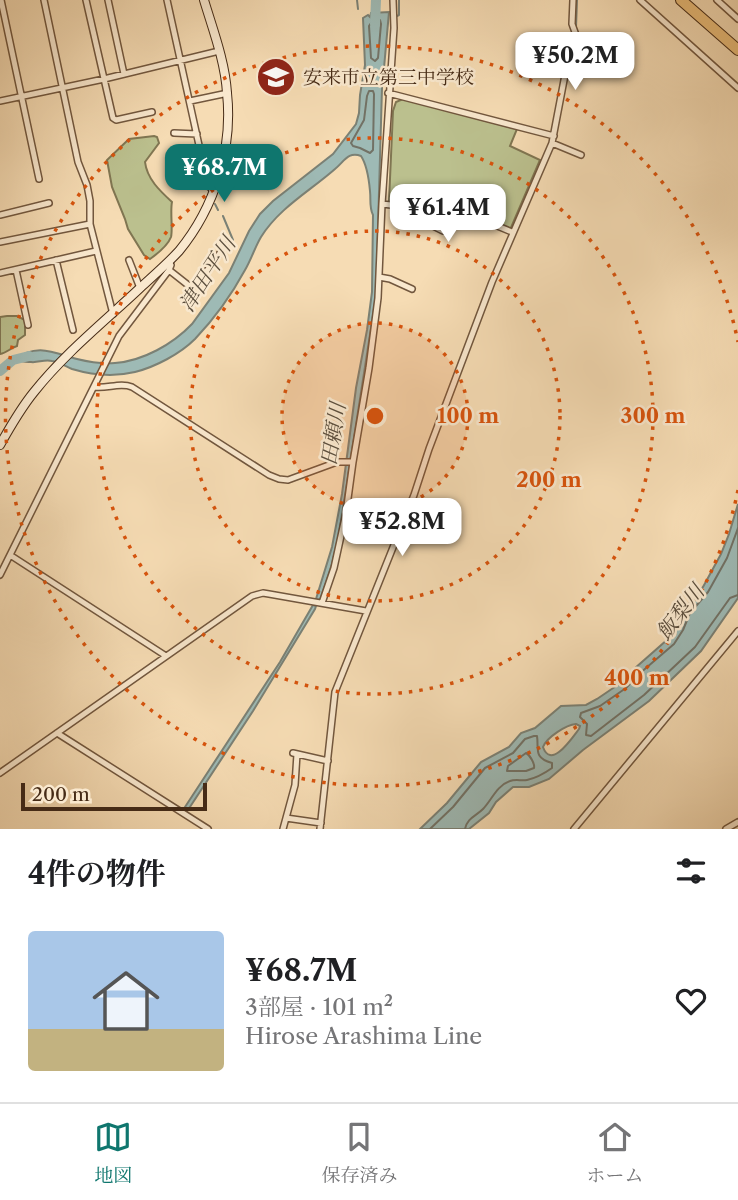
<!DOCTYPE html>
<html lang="ja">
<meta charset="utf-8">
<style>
:root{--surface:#fff;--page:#f2f2f2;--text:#202124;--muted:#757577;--line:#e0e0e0;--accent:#0f766e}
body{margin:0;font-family:"Libre Caslon Text","Noto Serif JP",serif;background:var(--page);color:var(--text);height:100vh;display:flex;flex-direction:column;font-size:26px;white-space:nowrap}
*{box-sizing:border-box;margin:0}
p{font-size:23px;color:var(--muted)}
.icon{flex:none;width:38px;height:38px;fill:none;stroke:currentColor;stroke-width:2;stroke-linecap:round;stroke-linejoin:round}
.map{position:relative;height:829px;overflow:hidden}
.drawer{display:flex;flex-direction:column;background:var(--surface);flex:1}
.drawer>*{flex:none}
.scale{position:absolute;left:21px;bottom:18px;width:186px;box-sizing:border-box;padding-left:7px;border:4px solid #462b16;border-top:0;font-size:19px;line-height:24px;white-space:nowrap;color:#462b16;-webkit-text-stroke:5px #f9e8ce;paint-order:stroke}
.price{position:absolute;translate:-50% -60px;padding:0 16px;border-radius:14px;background:#fff;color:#222;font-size:23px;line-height:46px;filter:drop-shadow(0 2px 4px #0008)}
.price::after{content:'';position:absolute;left:50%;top:42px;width:21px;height:16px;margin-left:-10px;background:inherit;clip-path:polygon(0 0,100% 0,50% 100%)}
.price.active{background:var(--accent);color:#fff}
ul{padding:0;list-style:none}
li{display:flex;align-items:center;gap:21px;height:175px;padding:0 28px}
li+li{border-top:2px solid var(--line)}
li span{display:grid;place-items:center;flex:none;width:196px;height:140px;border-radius:7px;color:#555}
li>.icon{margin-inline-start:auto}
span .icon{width:84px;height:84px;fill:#fffc;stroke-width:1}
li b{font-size:30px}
h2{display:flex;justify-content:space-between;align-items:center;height:84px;padding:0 28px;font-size:30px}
.menu{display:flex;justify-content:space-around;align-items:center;height:98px;border-top:2px solid var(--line);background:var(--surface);font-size:19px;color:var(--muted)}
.menu a{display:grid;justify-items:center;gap:4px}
.menu .active{color:var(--accent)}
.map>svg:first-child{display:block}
.green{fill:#bbc08e;stroke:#807652;stroke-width:2}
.water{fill:#9ebab5;stroke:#7b8175;stroke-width:2;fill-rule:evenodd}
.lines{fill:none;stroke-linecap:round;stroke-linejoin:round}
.shore{stroke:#727266;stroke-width:2}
.stream{stroke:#7b8175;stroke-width:2}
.river{stroke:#9ebab5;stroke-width:10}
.street-casing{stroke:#72573e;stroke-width:8}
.secondary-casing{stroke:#462b16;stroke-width:10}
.highway-casing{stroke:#462b16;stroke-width:12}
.street{stroke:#f9e8ce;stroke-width:5}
.secondary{stroke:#f9e8ce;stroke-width:8}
.highway{stroke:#ebbe7a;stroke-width:10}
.ring{fill:none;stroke:#d8540d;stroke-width:3.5;stroke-dasharray:3.5 7}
.labels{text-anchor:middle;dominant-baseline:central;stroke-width:5;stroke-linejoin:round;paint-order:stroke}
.poi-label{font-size:19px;fill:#462b16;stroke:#f9e8ce;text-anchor:start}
.water-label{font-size:21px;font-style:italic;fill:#5c4f3e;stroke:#f9e8ce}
.centre{fill:#d8540d;stroke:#f9e8ce;stroke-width:3.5}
.ring-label{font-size:21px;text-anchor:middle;font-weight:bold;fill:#d8540d;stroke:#f9e8ce;stroke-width:5;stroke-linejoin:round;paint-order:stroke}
</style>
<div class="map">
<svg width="738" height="829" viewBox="0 0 738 829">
<rect width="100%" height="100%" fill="#f6dcb4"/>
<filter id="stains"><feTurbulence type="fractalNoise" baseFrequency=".00286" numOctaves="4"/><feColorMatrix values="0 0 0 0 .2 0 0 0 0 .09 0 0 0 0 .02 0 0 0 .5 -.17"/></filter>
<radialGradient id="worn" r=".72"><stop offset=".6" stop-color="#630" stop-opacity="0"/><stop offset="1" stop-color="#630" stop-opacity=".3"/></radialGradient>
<path class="green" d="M403 99 517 129 510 146 540 160 510 230 458 207 454 210 446 227 442 229 389 201 393 111 396 102Z
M154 136 157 137 159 143 145 162C147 179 160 191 172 202 170 211 173 229 171 237 168 245 157 254 150 259L144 255 128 229 125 219 112 187 107 160 129 139Z
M7 316H17L25 320V335L18 340 17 346C10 348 7 353 0 354V317Z"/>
<path class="water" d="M389 12 384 68C379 74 379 80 382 88L376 296 339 534 332 564 320 600 316 599 332 547 342 494 356 388 367 330 372 292 373 215C369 207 371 200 370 191 369 180 367 165 361 156 348 151 344 162 335 169 310 191 279 208 261 237 255 247 251 260 245 270 232 294 214 319 195 339 180 354 155 367 135 372 114 377 92 375 72 369 65 366 59 362 52 361 44 359 38 363 31 362 26 362 21 361 15 360 36 342 55 353 77 359 89 362 103 364 115 363 143 361 173 344 192 324L229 273 249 231 260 214 273 201 333 154 356 124 359 113 360 95 365 65 363 18 368 15 370 17 371 13Z
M738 504V598L701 651 649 701 583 750 549 779 529 787H513L496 802 489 813 469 829H420L447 803 481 762 509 747 521 733 535 728 561 706 586 705 597 699 622 682 634 669 668 639 678 626 684 610 703 587 721 554 729 534ZM576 724 580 726 579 729C572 738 551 770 543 747 547 737 566 725 576 724Z
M313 605 316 606 315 609 253 711 186 813 183 810 280 662Z"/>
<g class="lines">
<path class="shore" d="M376 20H380L381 24 378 58 375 61 371 58 369 26 371 23Z
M369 91H373L374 94 373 150 370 153 360 148 353 146 351 143 364 120 367 96Z
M738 528 727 558 708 592 690 613 683 630 674 644 639 674 626 688 600 706 581 713 580 717 587 724 586 735 591 736 644 695 695 647 730 598 738 595
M526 753C530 755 535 764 534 768L526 771H507L508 766Z
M430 829 453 807 485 768 513 753 525 739 534 736H537C539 749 533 758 552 763V768C545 773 536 778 527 780 522 781 515 779 510 781 496 786 492 800 483 809 476 816 467 818 465 829"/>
<path class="stream" d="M357 0 358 9
M397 16 399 15V0
M576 27 577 0
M215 204 218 210
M223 216 233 240"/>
<path class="river" d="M375 24 376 0
M0 371 13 360 29 356"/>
<defs>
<path id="street" d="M1 0 39 179
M44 0 78 162 87 185 90 201V224L113 314
M86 0 113 118 116 120 152 112
M108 0 124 74
M167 0 208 186 214 191
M640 0 738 88
M717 0 738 19
M388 93 554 136
M0 101 104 79 219 51
M190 101 228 93
M174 133 197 134
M552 143 581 155
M382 204 391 205 443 231 446 230 455 212 459 210 512 232
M0 215 49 203
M0 242 90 224
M56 260 73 330
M129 260 140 288
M16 270 28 325
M169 270 188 285 193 286 203 276 226 245
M0 273 96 251
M379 277 390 279 412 289
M94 387C107 389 120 382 132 387L269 475 279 479 288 480 337 462H353
M10 555 166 656
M0 575 119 336 169 270 171 265 169 261
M322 603 334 568 346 513 353 462 369 368 378 298 382 204 394 28 393 0
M57 733 208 829
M293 753 328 761
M0 773 252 596 263 593 269 594 366 611
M286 818 321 823
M283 829 295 785 297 754
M320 829 335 692 414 495 429 449 492 282 552 143 569 54 576 35 572 24 573 0
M574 829 738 631
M726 829 738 822"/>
<path id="secondary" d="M0 445C10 427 21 408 34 392 65 353 105 321 140 288 153 276 167 264 179 251 215 207 233 149 227 93 225 61 213 30 204 0"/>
<path id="highway" d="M681 0 738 50"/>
</defs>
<use href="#street" class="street-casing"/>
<use href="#secondary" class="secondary-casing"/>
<use href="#highway" class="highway-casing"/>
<use href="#street" class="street"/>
<use href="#secondary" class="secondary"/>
<use href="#highway" class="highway"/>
</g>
<circle cx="375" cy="416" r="93" fill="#d8540d" fill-opacity=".12"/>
<g class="ring">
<circle cx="375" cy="416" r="93"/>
<circle cx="375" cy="416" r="185"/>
<circle cx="375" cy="416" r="278"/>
<path d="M738 490A370 370 0 1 1 738 342"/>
</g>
<defs>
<symbol id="school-disc" viewBox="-11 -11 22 22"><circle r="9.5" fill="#8f2418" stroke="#f9e8ce"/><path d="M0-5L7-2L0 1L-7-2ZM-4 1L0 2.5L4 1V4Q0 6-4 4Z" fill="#fff"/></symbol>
</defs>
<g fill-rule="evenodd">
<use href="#school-disc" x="254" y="55" width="44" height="44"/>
</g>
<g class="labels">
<g class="poi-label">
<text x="303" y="77">安来市立第三中学校</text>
</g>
<g class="water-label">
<text transform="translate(207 274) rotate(-57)">津田平川</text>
<text transform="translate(333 434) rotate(-81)">田頼川</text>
<text transform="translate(680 612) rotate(-52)">飯梨川</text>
</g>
</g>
<circle cx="375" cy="416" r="10" class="centre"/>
<g class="ring-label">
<text x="468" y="423">100 m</text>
<text x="653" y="423">300 m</text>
<text x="549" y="487">200 m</text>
<text x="637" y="685">400 m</text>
</g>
<rect width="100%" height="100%" filter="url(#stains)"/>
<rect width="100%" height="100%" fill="url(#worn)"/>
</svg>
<div class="scale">200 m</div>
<b class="price" style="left:575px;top:92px">¥50.2M</b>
<b class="price active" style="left:224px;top:204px">¥68.7M</b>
<b class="price" style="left:448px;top:244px">¥61.4M</b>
<b class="price" style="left:402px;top:558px">¥52.8M</b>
</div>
<section class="drawer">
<h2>4件の物件<svg class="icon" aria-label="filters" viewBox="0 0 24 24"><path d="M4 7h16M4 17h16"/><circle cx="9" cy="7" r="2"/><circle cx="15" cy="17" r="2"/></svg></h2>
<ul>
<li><span style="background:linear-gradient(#a9c7e8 70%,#c2b280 0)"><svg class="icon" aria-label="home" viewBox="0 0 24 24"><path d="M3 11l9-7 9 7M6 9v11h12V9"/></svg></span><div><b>¥68.7M</b><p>3部屋 · 101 m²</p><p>Hirose Arashima Line</p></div><svg class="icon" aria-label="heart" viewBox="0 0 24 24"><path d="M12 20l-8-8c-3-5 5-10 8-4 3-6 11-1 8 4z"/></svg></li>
</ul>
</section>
<nav class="menu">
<a class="active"><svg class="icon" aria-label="map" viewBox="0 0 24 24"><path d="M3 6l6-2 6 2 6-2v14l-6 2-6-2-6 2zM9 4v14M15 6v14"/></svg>地図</a>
<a><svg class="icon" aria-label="saved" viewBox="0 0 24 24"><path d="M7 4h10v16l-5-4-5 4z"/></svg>保存済み</a>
<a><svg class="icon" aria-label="home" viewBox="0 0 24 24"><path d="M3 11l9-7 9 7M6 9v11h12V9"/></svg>ホーム</a>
</nav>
